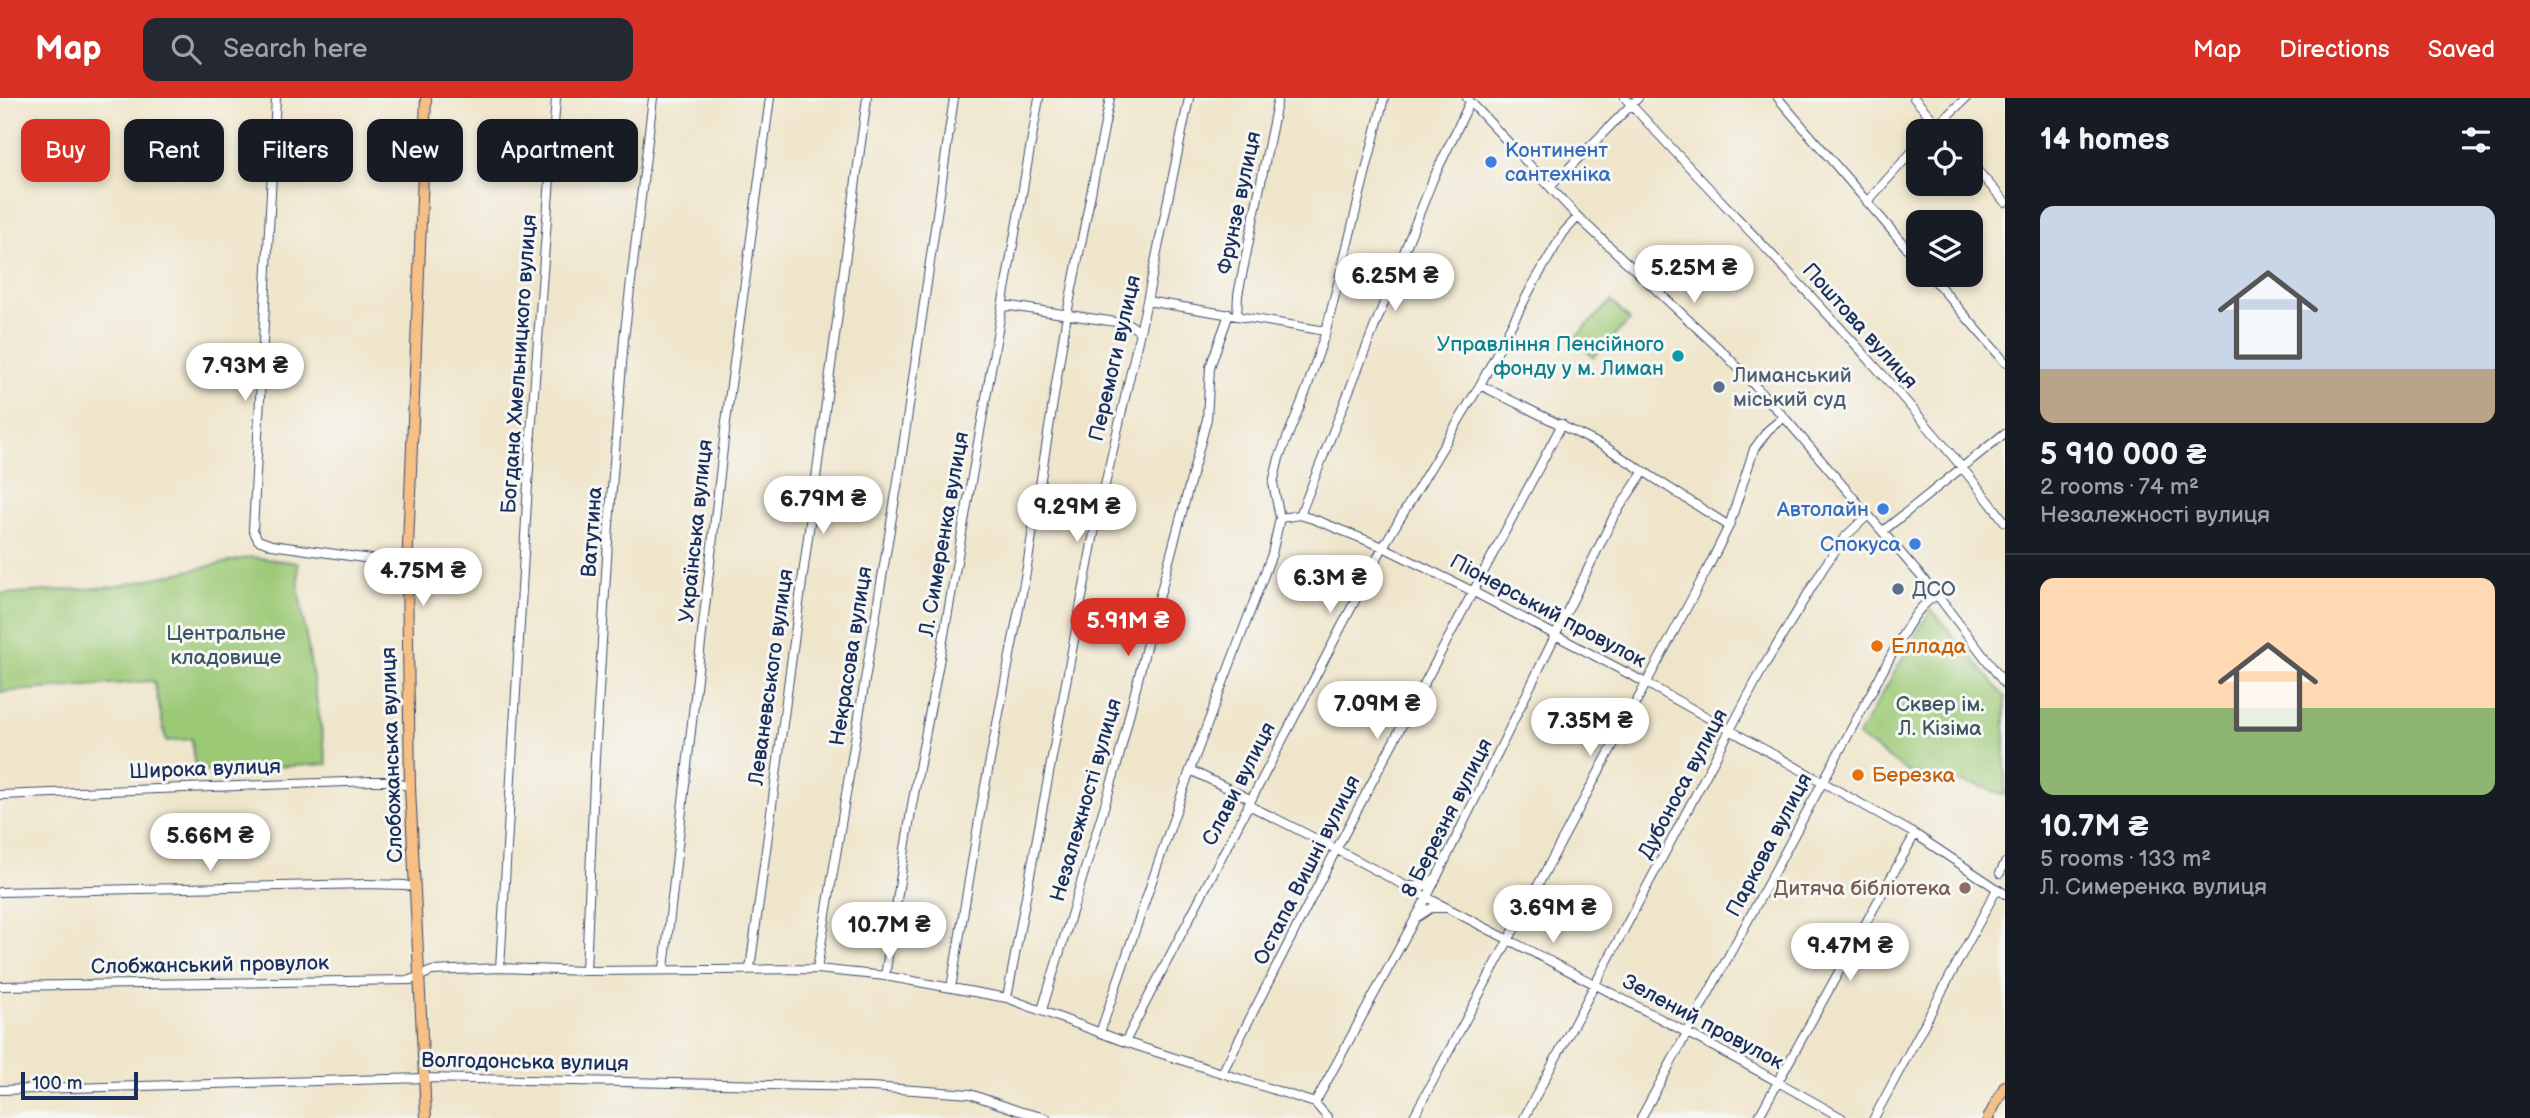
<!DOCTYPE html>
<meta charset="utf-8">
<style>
:root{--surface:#171b24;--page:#242831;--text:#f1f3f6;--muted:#9ea1a6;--line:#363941;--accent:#d93025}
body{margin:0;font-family:"Balsamiq Sans",sans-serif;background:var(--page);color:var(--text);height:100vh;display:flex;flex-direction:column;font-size:26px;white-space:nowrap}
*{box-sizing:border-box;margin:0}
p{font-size:23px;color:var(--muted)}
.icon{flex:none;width:38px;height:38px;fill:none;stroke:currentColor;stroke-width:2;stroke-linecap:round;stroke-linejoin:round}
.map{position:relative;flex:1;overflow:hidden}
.sheet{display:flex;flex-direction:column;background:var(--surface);width:525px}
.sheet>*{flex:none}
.hud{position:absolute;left:21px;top:21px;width:665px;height:63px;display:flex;gap:14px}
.buttons{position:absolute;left:1906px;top:21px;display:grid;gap:14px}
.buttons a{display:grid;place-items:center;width:77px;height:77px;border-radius:14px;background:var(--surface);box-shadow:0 4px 10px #0003;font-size:35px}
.scale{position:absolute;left:21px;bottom:18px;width:117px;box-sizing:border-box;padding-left:7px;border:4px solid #1b2f5e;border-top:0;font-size:19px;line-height:24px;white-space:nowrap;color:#1b2f5e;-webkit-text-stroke:5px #f6f6f2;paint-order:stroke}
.price{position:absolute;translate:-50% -60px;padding:0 16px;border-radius:24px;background:#fff;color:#222;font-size:23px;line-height:46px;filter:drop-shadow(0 2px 4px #0008)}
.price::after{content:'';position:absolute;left:50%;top:42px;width:21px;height:16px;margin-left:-10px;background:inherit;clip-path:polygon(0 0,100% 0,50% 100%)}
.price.active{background:var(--accent);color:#fff}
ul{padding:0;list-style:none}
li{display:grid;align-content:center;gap:14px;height:371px;padding:0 35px}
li+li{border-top:2px solid var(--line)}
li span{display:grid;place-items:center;height:217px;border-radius:14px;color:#555}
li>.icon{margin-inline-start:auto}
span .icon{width:126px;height:126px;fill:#fffc;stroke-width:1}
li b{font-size:30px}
h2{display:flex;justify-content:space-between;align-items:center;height:84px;padding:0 35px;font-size:30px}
.tag{padding:0 24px;border-radius:14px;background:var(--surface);box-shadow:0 4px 10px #0003;font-size:24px;line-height:63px}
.tag.active{background:var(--accent);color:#fff}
header{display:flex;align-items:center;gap:42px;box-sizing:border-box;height:98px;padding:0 35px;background:var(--accent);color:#fff}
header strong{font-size:33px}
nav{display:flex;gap:38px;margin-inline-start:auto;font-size:24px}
.search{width:490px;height:63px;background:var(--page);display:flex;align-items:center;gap:18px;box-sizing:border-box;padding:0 24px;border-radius:14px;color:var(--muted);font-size:26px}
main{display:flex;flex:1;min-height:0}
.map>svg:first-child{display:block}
.green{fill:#9cc976;stroke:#5c7c6a;stroke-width:2}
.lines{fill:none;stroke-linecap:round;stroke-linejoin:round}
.minor-casing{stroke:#3b4a6e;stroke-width:10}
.major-casing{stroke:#3b4a6e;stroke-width:12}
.minor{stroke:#fff;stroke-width:8}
.major{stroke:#f5bf86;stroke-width:10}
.shop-dot{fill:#3f7fe0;stroke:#f6f6f2;stroke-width:2.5}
.culture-dot{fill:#0f9aa8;stroke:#f6f6f2;stroke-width:2.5}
.service-dot{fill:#5c6f8a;stroke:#f6f6f2;stroke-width:2.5}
.food-dot{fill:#e8710a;stroke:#f6f6f2;stroke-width:2.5}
.education-dot{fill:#8d6e63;stroke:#f6f6f2;stroke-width:2.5}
.labels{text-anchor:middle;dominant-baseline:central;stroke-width:6;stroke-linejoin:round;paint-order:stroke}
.shop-label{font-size:21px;fill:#366cbe;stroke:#f6f6f2;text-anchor:end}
.street-label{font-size:21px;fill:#1b2f5e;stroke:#f6f6f2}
.culture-label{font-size:21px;fill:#0d838f;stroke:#f6f6f2;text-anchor:end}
.service-label{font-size:21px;fill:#4e5e75;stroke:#f6f6f2;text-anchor:start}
.park-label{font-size:21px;fill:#3b5664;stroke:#f6f6f2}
.food-label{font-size:21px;fill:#c56008;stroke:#f6f6f2;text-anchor:start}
.education-label{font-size:21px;fill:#785e54;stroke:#f6f6f2;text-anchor:end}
</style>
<header>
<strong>Map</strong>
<div class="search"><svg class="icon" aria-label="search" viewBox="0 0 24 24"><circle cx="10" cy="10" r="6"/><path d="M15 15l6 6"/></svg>Search here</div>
<nav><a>Map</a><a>Directions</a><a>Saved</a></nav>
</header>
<main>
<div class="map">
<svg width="2005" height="1020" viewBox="0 0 2005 1020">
<rect width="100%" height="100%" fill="#f6f6f2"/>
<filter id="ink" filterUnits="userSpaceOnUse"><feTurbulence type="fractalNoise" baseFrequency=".0143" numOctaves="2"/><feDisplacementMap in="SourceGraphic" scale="14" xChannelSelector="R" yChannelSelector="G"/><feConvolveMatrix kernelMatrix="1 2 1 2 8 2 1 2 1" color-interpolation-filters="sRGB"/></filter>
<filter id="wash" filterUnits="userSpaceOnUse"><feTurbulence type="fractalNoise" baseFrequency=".00686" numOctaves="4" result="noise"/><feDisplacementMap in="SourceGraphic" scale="28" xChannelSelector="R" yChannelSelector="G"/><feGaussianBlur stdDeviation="1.57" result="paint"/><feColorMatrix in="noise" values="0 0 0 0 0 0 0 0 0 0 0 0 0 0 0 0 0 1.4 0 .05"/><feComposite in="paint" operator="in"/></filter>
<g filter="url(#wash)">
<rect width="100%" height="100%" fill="#efe5ca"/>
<path class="green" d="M1611 203 1630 222 1593 259 1574 241Z
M251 459 298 465 299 495 327 666 195 673 192 641 166 643 154 583 0 594V496L114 489Z
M1931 511 2005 599V697L1977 687 1908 674 1858 638Z"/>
</g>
<g filter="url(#ink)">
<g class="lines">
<defs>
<path id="minor" d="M276 0 253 432 258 442 272 447 392 464 407 472
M1467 0 1578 119 1726 257 1784 319 1937 497 2005 586
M1625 0C1753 140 1890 273 2005 424
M1778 0 1918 163
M1914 0 1943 33
M1931 33 1966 0
M1970 64 2005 104
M1551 88 1638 0
M1867 104 1918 47
M1930 177 2005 264
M1147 203 1326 233
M1002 209 1010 208 1129 226 1139 233
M1237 217 1238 197 1278 0
M1480 287 1607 350 1729 428
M1300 417 1433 81 1470 4
M1280 420 1300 417 1316 422 1383 449 1472 493 1646 585 1915 736 2005 796
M1883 433 2005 335
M1190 672 1250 701
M0 697 372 683H392L410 689
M1248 707C1309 736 1368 768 1428 800 1566 872 1706 942 1842 1020
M2000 775 2005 765
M1410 788H1423L1436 780
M0 794 367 786 405 787 415 790
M1419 818 1431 810H1446
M500 870 531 335 556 0
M664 871 726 324 770 0
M750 871 867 0
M817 871 898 383 954 0
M586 873 595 659 609 427 624 241 653 0
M885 878 912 707 939 565 1039 0
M0 888 410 882 432 873 500 870 586 873 817 871 885 878 1007 900 1125 944 1315 1005 1328 1020
M951 890 982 704 1027 469 1067 216 1110 0
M1007 900 1094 435 1147 203 1189 0
M1042 912 1117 667 1146 549 1207 321 1210 269 1229 216
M1100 935 1190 672 1272 456 1280 420 1273 385 1279 360 1306 293 1326 233 1384 0
M1125 944 1383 449 1480 287 1532 188 1564 134 1578 119
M1222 975 1337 750 1562 326
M0 992 425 980 871 989 970 996 1019 1013 1046 1020
M1315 1005 1427 799 1614 418 1644 373
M1413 1020 1707 472 1729 428 1754 351 1768 332 1784 319
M1524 1020 1764 568 1824 469 1844 440 1868 417
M1641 1020 1899 543C1910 525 1918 508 1937 497
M1758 1020 1915 736
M1874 1020 1997 791"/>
<path id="major" d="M426 0 407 472 410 689 426 1020
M1988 1020 2005 988"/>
</defs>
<use href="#minor" class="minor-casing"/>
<use href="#major" class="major-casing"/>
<use href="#minor" class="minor"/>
<use href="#major" class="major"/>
</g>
</g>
<g class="shop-dot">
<circle cx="1491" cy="64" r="7"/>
<circle cx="1883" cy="411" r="7"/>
<circle cx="1915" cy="446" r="7"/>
</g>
<circle class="culture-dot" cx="1678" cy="258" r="7"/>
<g class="service-dot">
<circle cx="1719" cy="289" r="7"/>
<circle cx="1898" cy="491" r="7"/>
</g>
<g class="food-dot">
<circle cx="1877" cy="548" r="7"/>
<circle cx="1858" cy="677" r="7"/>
</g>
<circle class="education-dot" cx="1965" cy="790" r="7"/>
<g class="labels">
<g class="shop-label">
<text x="1505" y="52" text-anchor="start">Континент<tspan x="1505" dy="24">сантехніка</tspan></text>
<text x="1869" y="411">Автолайн</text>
<text x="1901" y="446">Спокуса</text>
</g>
<g class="street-label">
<text transform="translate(1239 105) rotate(-78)">Фрунзе вулиця</text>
<text transform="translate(1860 228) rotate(48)">Поштова вулиця</text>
<text transform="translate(1115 260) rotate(-77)">Перемоги вулиця</text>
<text transform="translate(519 266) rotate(-86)">Богдана Хмельницкого вулиця</text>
<text transform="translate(696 433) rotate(-84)">Українська вулиця</text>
<text transform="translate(592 434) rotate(-86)">Ватутина</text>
<text transform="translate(944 436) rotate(-80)">Л. Симеренка вулиця</text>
<text transform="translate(1548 513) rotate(28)">Піонерський провулок</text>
<text transform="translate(851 558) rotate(-81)">Некрасова вулиця</text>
<text transform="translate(771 579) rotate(-82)">Леваневського вулиця</text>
<text transform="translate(392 657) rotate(-92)">Слобожанська вулиця</text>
<text transform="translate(205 671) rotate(-2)">Широка вулиця</text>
<text transform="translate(1239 686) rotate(-63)">Слави вулиця</text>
<text transform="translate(1683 686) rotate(-62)">Дубоноса вулиця</text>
<text transform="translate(1086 702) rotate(-74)">Незалежності вулиця</text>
<text transform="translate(1447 720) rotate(-63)">8 Березня вулиця</text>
<text transform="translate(1769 747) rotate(-62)">Паркова вулиця</text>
<text transform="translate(1307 772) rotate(-63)">Остапа Вишні вулиця</text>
<text transform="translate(210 867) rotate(-1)">Слобжанський провулок</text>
<text transform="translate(1703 924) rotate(28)">Зелений провулок</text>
<text transform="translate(525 964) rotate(1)">Волгодонська вулиця</text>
</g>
<g class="culture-label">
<text x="1664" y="246">Управління Пенсійного<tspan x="1664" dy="24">фонду у м. Лиман</tspan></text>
</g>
<g class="service-label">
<text x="1733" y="277">Лиманський<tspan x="1733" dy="24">міський суд</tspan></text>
<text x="1912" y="491">ДСО</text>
</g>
<g class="park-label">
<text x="226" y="535">Центральне<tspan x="226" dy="24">кладовище</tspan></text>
<text x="1940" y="606">Сквер ім.<tspan x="1940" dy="24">Л. Кізіма</tspan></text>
</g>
<g class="food-label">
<text x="1891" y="548">Еллада</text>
<text x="1872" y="677">Березка</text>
</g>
<g class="education-label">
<text x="1951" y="790">Дитяча бібліотека</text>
</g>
</g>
</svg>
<div class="buttons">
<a><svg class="icon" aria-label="locate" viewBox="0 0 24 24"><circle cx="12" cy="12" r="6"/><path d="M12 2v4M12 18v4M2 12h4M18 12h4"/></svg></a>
<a><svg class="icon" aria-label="layers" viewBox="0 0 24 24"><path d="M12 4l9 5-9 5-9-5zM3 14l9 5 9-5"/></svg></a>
</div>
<div class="scale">100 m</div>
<b class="price" style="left:1694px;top:207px">5.25M ₴</b>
<b class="price" style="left:1395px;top:215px">6.25M ₴</b>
<b class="price" style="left:245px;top:305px">7.93M ₴</b>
<b class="price" style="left:823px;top:438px">6.79M ₴</b>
<b class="price" style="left:1077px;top:446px">9.29M ₴</b>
<b class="price" style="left:423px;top:510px">4.75M ₴</b>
<b class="price" style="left:1330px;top:517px">6.3M ₴</b>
<b class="price active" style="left:1128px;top:560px">5.91M ₴</b>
<b class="price" style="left:1377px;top:643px">7.09M ₴</b>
<b class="price" style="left:1590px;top:660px">7.35M ₴</b>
<b class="price" style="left:210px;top:775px">5.66M ₴</b>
<b class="price" style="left:1553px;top:847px">3.69M ₴</b>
<b class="price" style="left:889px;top:864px">10.7M ₴</b>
<b class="price" style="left:1850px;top:885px">9.47M ₴</b>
<div class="hud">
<a class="tag active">Buy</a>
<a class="tag">Rent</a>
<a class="tag">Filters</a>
<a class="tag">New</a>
<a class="tag">Apartment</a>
</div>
</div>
<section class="sheet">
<h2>14 homes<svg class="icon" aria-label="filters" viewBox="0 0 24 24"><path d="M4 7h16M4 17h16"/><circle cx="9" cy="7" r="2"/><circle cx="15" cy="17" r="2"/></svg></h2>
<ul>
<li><span style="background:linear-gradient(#c9d6e8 75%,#b9a48a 0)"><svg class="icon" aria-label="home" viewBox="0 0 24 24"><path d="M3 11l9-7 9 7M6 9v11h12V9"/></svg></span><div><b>5 910 000 ₴</b><p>2 rooms · 74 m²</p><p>Незалежності вулиця</p></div></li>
<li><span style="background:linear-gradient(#ffd9b3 60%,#8fb573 0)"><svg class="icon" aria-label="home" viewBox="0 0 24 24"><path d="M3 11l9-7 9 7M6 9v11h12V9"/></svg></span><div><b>10.7M ₴</b><p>5 rooms · 133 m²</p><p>Л. Симеренка вулиця</p></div></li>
</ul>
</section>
</main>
